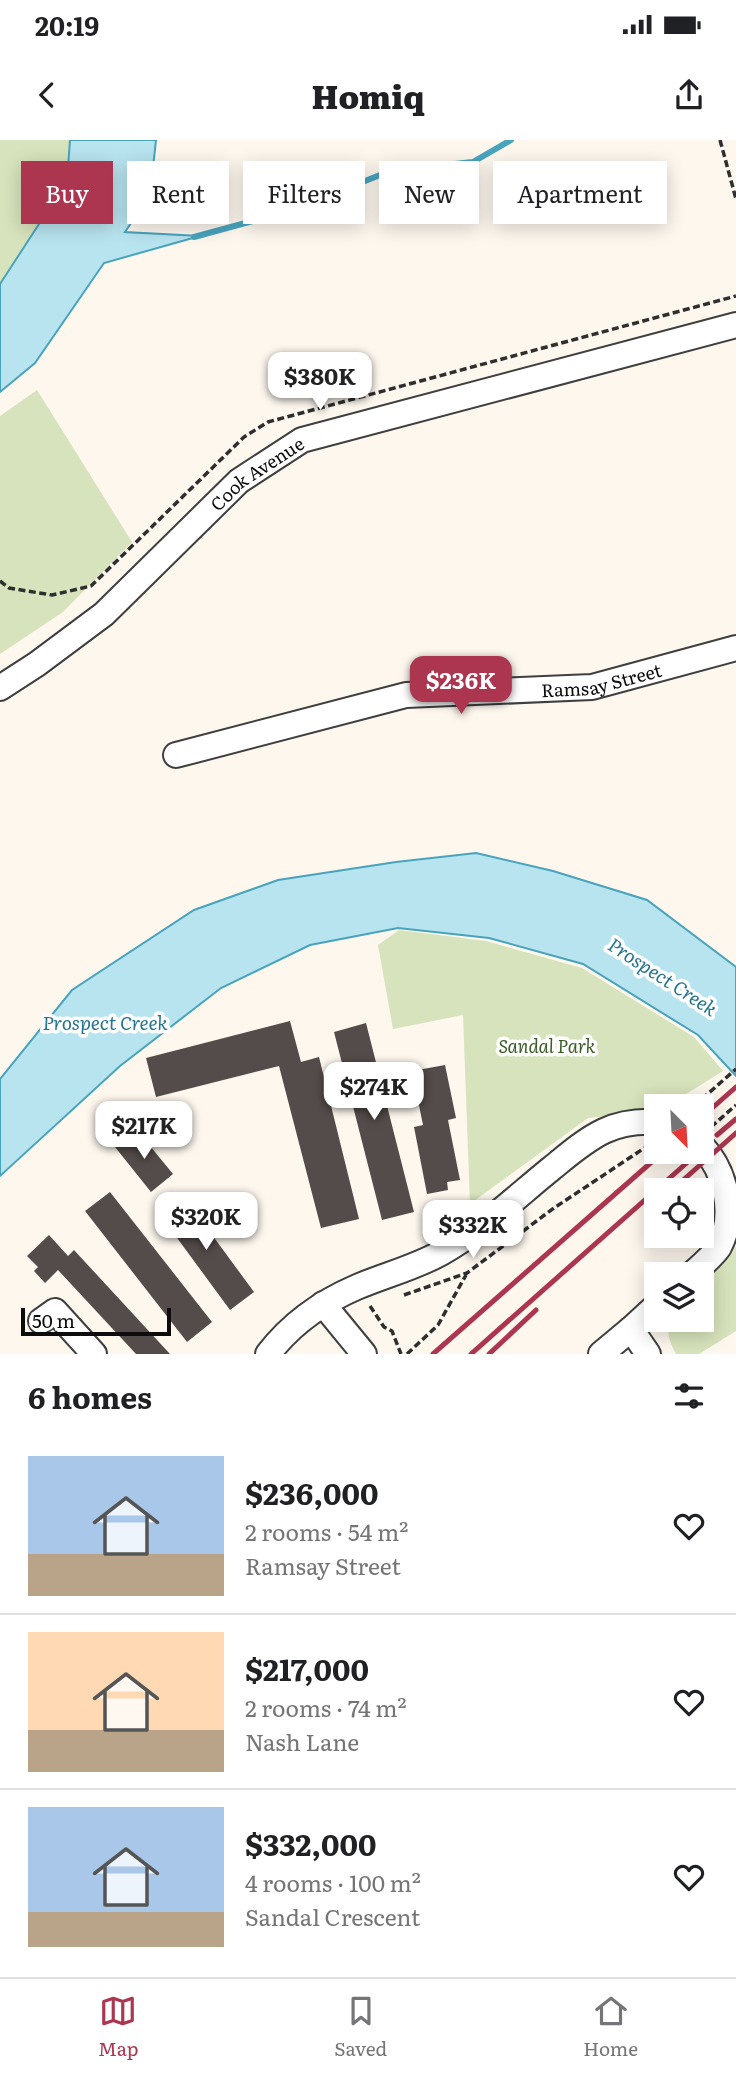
<!DOCTYPE html>
<meta charset="utf-8">
<style>
:root{--surface:#fff;--page:#f2f2f2;--text:#202124;--muted:#757577;--line:#e0e0e0;--accent:#ac3550}
body{margin:0;font-family:Literata,serif;background:var(--page);color:var(--text);height:100vh;display:flex;flex-direction:column;font-size:26px;white-space:nowrap}
*{box-sizing:border-box;margin:0}
p{font-size:23px;color:var(--muted)}
.icon{flex:none;width:38px;height:38px;fill:none;stroke:currentColor;stroke-width:2;stroke-linecap:round;stroke-linejoin:round}
.map{position:relative;height:1214px;overflow:hidden}
.drawer{display:flex;flex-direction:column;background:var(--surface);flex:1}
.drawer>*{flex:none}
.banner{position:absolute;left:21px;top:21px;width:695px;height:63px;display:flex;gap:14px}
.needle{width:46px;rotate:156deg}
.buttons{position:absolute;left:644px;top:954px;display:grid;gap:14px}
.buttons a{display:grid;place-items:center;width:70px;height:70px;border-radius:0px;background:var(--surface);box-shadow:0 4px 18px #0003;font-size:35px}
.scale{position:absolute;left:21px;bottom:18px;width:150px;box-sizing:border-box;padding-left:7px;border:4px solid #0c0c0c;border-top:0;font-size:19px;line-height:24px;white-space:nowrap;color:#0c0c0c;-webkit-text-stroke:5px #fff;paint-order:stroke}
.price{position:absolute;translate:-50% -60px;padding:0 16px;border-radius:14px;background:#fff;color:#222;font-size:23px;line-height:46px;filter:drop-shadow(0 2px 4px #0008)}
.price::after{content:'';position:absolute;left:50%;top:42px;width:21px;height:16px;margin-left:-10px;background:inherit;clip-path:polygon(0 0,100% 0,50% 100%)}
.price.on{background:var(--accent);color:#fff}
ul{padding:0;list-style:none}
li{display:flex;align-items:center;gap:21px;height:175px;padding:0 28px}
li+li{border-top:2px solid var(--line)}
li span{display:grid;place-items:center;flex:none;width:196px;height:140px;border-radius:0px;color:#555}
li>.icon{margin-inline-start:auto}
span .icon{width:84px;height:84px;fill:#fffc;stroke-width:1}
li b{font-size:30px}
h2{display:flex;justify-content:space-between;align-items:center;height:84px;padding:0 28px;font-size:30px}
.tag{padding:0 24px;border-radius:0px;background:var(--surface);box-shadow:0 4px 18px #0003;font-size:24px;line-height:63px}
.tag.on{background:var(--accent);color:#fff}
.status{display:flex;justify-content:space-between;align-items:center;height:49px;padding:0 35px;background:var(--surface);direction:ltr}
.status svg{height:19px;fill:currentColor}
header{display:flex;justify-content:space-between;align-items:center;height:91px;padding:0 28px;background:var(--surface);font-size:32px;font-weight:800}
.dock{display:flex;justify-content:space-around;align-items:center;height:98px;border-top:2px solid var(--line);background:var(--surface);font-size:19px;color:var(--muted)}
.dock a{display:grid;justify-items:center;gap:4px}
.dock .on{color:var(--accent)}
.map>svg:first-child{display:block}
.green{fill:#d7e3bc}
.water{fill:#b8e4ef;stroke:#48a3bd;stroke-width:2}
.lines{fill:none;stroke-linecap:round;stroke-linejoin:round}
.stream{stroke:#48a3bd;stroke-width:6}
.building{fill:#544c4a}
.minor-casing{stroke:#3f3f3f;stroke-width:28}
.path{stroke:#2e2e2e;stroke-width:3.5;stroke-dasharray:7 3.5;stroke-linecap:butt}
.minor{stroke:#fff;stroke-width:24}
.rail{stroke:#ac3550;stroke-width:5}
.labels{text-anchor:middle;dominant-baseline:central;stroke-width:7;stroke-linejoin:round;paint-order:stroke}
.street-label{font-size:18px;fill:#0c0c0c;stroke:#fff}
.park-label{font-size:18px;font-style:italic;fill:#3a5c25;stroke:#fff}
.water-label{font-size:19px;font-style:italic;fill:#25748f;stroke:#fff}
</style>
<div class="status"><b>20:19</b><svg viewBox="0 0 49 12"><path d="M0 12V9h3v3zM5 12V6h3v6zM10 12V3h3v9zM15 12V0h3v12zM26 1h20v11H26zM47 4h2v5h-2z"/></svg></div>
<header><svg class="icon" aria-label="back" viewBox="0 0 24 24"><path d="M15 5l-7 7 7 7"/></svg>Homiq<svg class="icon" aria-label="share" viewBox="0 0 24 24"><path d="M12 15V3M7 8l5-5 5 5M5 13v7h14v-7"/></svg></header>
<div class="map">
<svg width="736" height="1214" viewBox="0 0 736 1214">
<rect width="100%" height="100%" fill="#fdf7ee"/>
<path class="green" d="M0 0H70L68 41 0 144Z
M37 250 132 402 63 472 0 514V276Z
M399 790 486 801 582 828 694 897 723 931 667 966H656V971L588 978 470 1064 463 875 393 889 378 805Z
M736 1106V1191L699 1214H676C670 1202 665 1193 671 1180H702V1144L731 1115Z"/>
<path class="water" d="M70 0H156L150 55 125 92 200 96 104 123 35 223 0 252V144L67 41Z
M476 713 553 731 647 760 736 827V936L698 895 583 824 489 798 398 788 310 805 221 848 120 926 0 1036V939L72 850 194 770 278 740 396 722Z"/>
<g class="lines">
<path class="stream" d="M194 97 290 71 390 31 473 22 511 0"/>
</g>
<path class="building" d="M290 881 301 922 319 917 359 1079 321 1088 279 926 156 957 146 918Z
M366 883 414 1072 382 1080 334 892Z
M445 925 456 978 448 980 460 1040 447 1042 448 1050 427 1054 414 987 423 985 412 931Z
M137 990 173 1034 151 1052 115 1007Z
M110 1052 212 1182 187 1202 85 1071Z
M182 1054 254 1152 230 1170 158 1072Z
M49 1095 68 1116 74 1110 170 1214H136L58 1130 45 1143 34 1131 38 1127 27 1116Z"/>
<g class="lines">
<defs>
<g id="minor">
<path id="s1" d="M0 548 37 524 104 474 239 341 302 300 736 185"/>
<path id="s2" d="M176 615 406 555 592 547 736 508"/>
<path d="M692 1134C701 1126 712 1117 719 1107 736 1075 726 1032 702 1006"/>
<path d="M323 1164 364 1214"/>
<path d="M41 1181 55 1171 94 1214"/>
<path d="M268 1214C291 1184 322 1162 357 1147 385 1135 414 1128 441 1113 482 1090 516 1057 552 1028 568 1015 585 1000 604 991 621 983 638 981 656 982"/>
<path d="M601 1214 631 1189"/>
<path d="M648 1214 631 1189 656 1166"/>
</g>
</defs>
<use href="#minor" class="minor-casing"/>
<path class="path" d="M720 0 736 59
M0 441 9 448 52 455 91 446 244 297 268 282 736 156
M694 966 736 929
M711 987 736 965
M404 1155 467 1133 554 1068 652 1003
M370 1166 384 1187 392 1191 401 1214
M407 1214 438 1185 466 1135"/>
<use href="#minor" class="minor"/>
<path class="rail" d="M702 977 736 947
M717 995 736 979
M672 1050 736 993
M433 1214 663 1012
M471 1214 699 1012
M489 1214 536 1170"/>
</g>
<g class="labels">
<g class="street-label">
<text stroke="none"><textPath href="#s1" startOffset="336">Cook Avenue</textPath></text>
<text stroke="none"><textPath href="#s2" startOffset="434">Ramsay Street</textPath></text>
</g>
<g class="park-label">
<text x="547" y="905">Sandal Park</text>
</g>
<g class="water-label">
<text transform="translate(663 836) rotate(33)">Prospect Creek</text>
<text x="105" y="882">Prospect Creek</text>
</g>
</g>
</svg>
<div class="buttons">
<a><svg class="needle" viewBox="-14 -14 28 28"><path d="M0-13l5 13h-10z" fill="#e53935"/><path d="M0 13l5-13h-10z" fill="#757577"/></svg></a>
<a><svg class="icon" aria-label="locate" viewBox="0 0 24 24"><circle cx="12" cy="12" r="6"/><path d="M12 2v4M12 18v4M2 12h4M18 12h4"/></svg></a>
<a><svg class="icon" aria-label="layers" viewBox="0 0 24 24"><path d="M12 4l9 5-9 5-9-5zM3 14l9 5 9-5"/></svg></a>
</div>
<div class="scale">50 m</div>
<b class="price" style="left:320px;top:272px">$380K</b>
<b class="price on" style="left:461px;top:576px">$236K</b>
<b class="price" style="left:374px;top:982px">$274K</b>
<b class="price" style="left:144px;top:1021px">$217K</b>
<b class="price" style="left:206px;top:1112px">$320K</b>
<b class="price" style="left:473px;top:1120px">$332K</b>
<div class="banner">
<a class="tag on">Buy</a>
<a class="tag">Rent</a>
<a class="tag">Filters</a>
<a class="tag">New</a>
<a class="tag">Apartment</a>
</div>
</div>
<section class="drawer">
<h2>6 homes<svg class="icon" aria-label="filters" viewBox="0 0 24 24"><path d="M4 7h16M4 17h16"/><circle cx="9" cy="7" r="2"/><circle cx="15" cy="17" r="2"/></svg></h2>
<ul>
<li><span style="background:linear-gradient(#a9c7e8 70%,#b9a48a 0)"><svg class="icon" aria-label="home" viewBox="0 0 24 24"><path d="M3 11l9-7 9 7M6 9v11h12V9"/></svg></span><div><b>$236,000</b><p>2 rooms · 54 m²</p><p>Ramsay Street</p></div><svg class="icon" aria-label="heart" viewBox="0 0 24 24"><path d="M12 20l-8-8c-3-5 5-10 8-4 3-6 11-1 8 4z"/></svg></li>
<li><span style="background:linear-gradient(#ffd9b3 70%,#b9a48a 0)"><svg class="icon" aria-label="home" viewBox="0 0 24 24"><path d="M3 11l9-7 9 7M6 9v11h12V9"/></svg></span><div><b>$217,000</b><p>2 rooms · 74 m²</p><p>Nash Lane</p></div><svg class="icon" aria-label="heart" viewBox="0 0 24 24"><path d="M12 20l-8-8c-3-5 5-10 8-4 3-6 11-1 8 4z"/></svg></li>
<li><span style="background:linear-gradient(#a9c7e8 75%,#b9a48a 0)"><svg class="icon" aria-label="home" viewBox="0 0 24 24"><path d="M3 11l9-7 9 7M6 9v11h12V9"/></svg></span><div><b>$332,000</b><p>4 rooms · 100 m²</p><p>Sandal Crescent</p></div><svg class="icon" aria-label="heart" viewBox="0 0 24 24"><path d="M12 20l-8-8c-3-5 5-10 8-4 3-6 11-1 8 4z"/></svg></li>
</ul>
</section>
<nav class="dock">
<a class="on"><svg class="icon" aria-label="map" viewBox="0 0 24 24"><path d="M3 6l6-2 6 2 6-2v14l-6 2-6-2-6 2zM9 4v14M15 6v14"/></svg>Map</a>
<a><svg class="icon" aria-label="saved" viewBox="0 0 24 24"><path d="M7 4h10v16l-5-4-5 4z"/></svg>Saved</a>
<a><svg class="icon" aria-label="home" viewBox="0 0 24 24"><path d="M3 11l9-7 9 7M6 9v11h12V9"/></svg>Home</a>
</nav>
